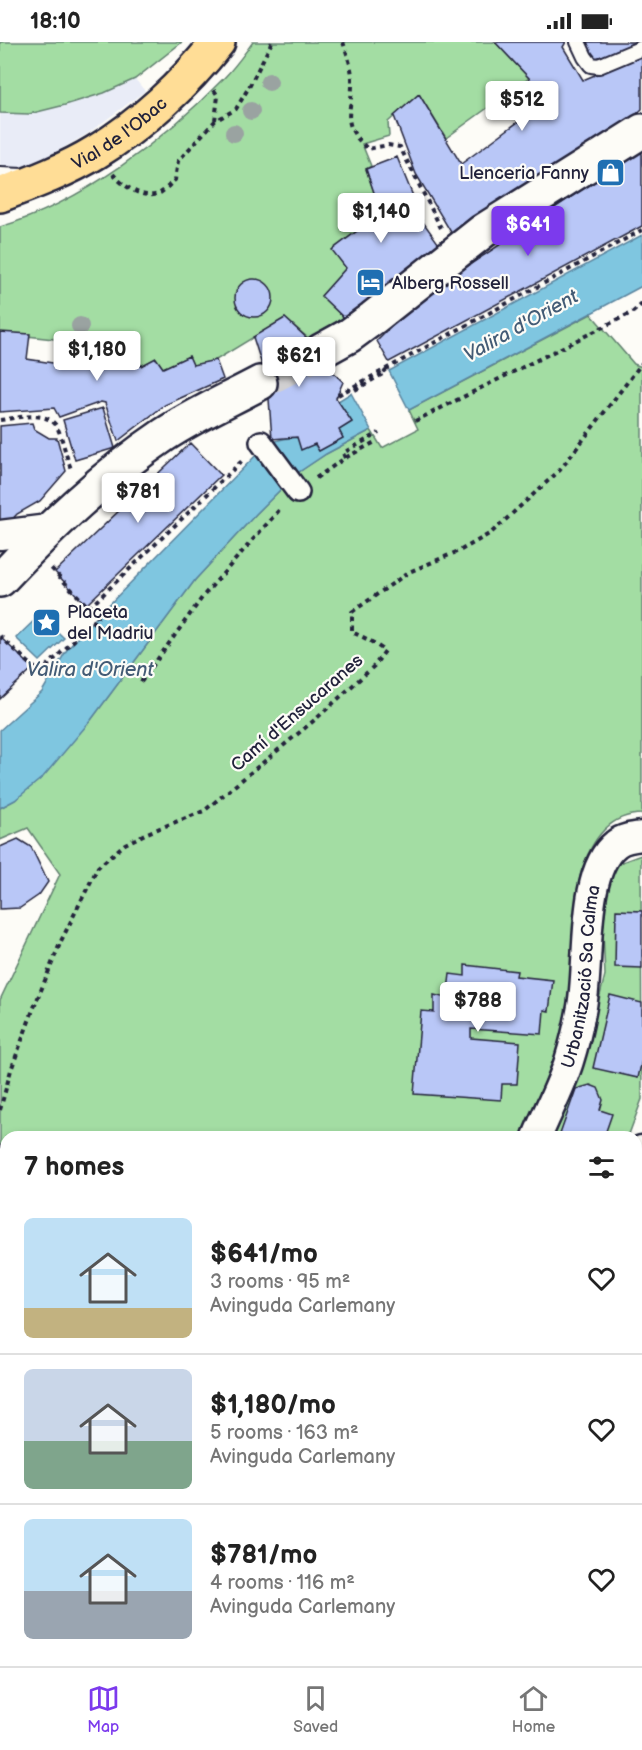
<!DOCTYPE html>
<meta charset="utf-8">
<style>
:root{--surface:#fff;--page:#f6f6f6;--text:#222;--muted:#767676;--line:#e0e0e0;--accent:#7c3aed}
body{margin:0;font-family:"Balsamiq Sans",sans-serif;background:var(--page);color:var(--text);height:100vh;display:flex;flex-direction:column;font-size:22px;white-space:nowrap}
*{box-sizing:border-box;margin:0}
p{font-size:20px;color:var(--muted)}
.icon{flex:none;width:33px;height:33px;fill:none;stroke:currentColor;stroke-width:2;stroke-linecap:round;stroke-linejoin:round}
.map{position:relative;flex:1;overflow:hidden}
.side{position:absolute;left:0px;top:1089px;width:642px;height:536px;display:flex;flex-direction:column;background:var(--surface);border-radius:18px 18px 0 0;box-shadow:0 3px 9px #0003}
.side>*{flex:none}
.price{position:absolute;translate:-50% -51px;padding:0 14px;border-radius:6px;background:#fff;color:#222;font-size:20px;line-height:39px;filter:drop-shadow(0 2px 3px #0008)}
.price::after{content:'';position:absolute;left:50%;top:36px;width:18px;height:14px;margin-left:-9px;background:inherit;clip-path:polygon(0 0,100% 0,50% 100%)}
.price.selected{background:var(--accent);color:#fff}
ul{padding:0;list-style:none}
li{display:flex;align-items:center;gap:18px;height:150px;padding:0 24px}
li+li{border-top:2px solid var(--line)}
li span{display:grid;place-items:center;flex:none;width:168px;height:120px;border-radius:9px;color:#555}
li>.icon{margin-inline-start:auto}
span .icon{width:72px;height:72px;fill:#fffc;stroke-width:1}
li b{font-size:26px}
h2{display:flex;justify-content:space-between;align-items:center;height:72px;padding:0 24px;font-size:26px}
.status{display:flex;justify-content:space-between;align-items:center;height:42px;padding:0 30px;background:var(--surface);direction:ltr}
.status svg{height:16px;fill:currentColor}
.tabs{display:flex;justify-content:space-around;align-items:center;height:84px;border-top:2px solid var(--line);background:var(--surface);font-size:16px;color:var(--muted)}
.tabs a{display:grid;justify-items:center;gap:3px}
.tabs .selected{color:var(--accent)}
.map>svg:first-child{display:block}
.built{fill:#e9ecf7}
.green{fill:#a3dda3;stroke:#62806f;stroke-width:1.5}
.water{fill:#7fc6e0;stroke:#5a849e;stroke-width:1.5}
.building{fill:#b9c7f7;stroke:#22223b;stroke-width:1.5}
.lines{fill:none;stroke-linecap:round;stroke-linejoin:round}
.secondary-tunnel{stroke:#d1d0d1;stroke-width:33;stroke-dasharray:33 16;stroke-linecap:butt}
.service-casing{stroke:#22223b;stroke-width:18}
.pedestrian-casing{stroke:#22223b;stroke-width:26}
.minor-casing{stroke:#22223b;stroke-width:33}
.secondary-casing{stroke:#22223b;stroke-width:38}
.trunk-casing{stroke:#22223b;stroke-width:38}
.path{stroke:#22223b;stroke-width:4;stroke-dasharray:4.5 4.5;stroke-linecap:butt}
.service{stroke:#fdfcf7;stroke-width:14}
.pedestrian{stroke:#fdfcf7;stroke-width:21}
.minor{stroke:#fdfcf7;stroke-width:28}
.secondary{stroke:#fdfcf7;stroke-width:33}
.trunk{stroke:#ffdd96;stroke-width:33}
.tree{fill:#9aa3a1}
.labels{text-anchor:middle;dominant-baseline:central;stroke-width:4.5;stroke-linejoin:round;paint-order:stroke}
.street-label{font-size:18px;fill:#22223b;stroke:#fdfcf7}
.poi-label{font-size:18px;fill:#22223b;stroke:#fdfcf7;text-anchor:start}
.water-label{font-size:20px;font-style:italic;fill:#435b75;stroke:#fdfcf7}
</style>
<div class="status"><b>18:10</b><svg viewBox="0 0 49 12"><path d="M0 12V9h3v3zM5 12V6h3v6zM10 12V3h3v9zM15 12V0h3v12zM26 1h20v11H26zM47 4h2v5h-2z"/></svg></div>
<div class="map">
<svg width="642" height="1624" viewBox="0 0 642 1624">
<rect width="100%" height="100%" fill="#fdfcf7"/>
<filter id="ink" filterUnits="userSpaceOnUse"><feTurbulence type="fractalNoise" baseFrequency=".0167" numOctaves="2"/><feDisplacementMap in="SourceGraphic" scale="12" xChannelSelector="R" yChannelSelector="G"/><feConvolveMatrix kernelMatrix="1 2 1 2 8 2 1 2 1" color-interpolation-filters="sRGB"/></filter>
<g filter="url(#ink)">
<path class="built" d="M135 37 145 49 87 92 35 122 0 135V71L29 72 65 63 104 51Z"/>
<path class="green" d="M0 0H182L135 37 104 51 65 63 29 72 0 71Z
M253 0H495L529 36 446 96 419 52 388 80 389 94 362 102 371 124 366 127 381 171 333 207 346 226 321 254 344 276 308 296 285 276 216 318 193 323 189 314 163 326 156 316 141 324 137 313 126 305 0 291V185C82 161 165 97 224 36 235 25 244 12 253 0Z
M591 272 634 322 642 325V772C606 772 589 803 580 834L569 967 555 1013 523 1095H6V1618L262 1619 260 1624H0V958L60 832 28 786 0 798V766L15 758 91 678 195 538 256 472 296 432 326 412 371 388 382 406 418 387 409 368Z
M641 813 642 1057 628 1095H553L595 974 605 933 602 869 608 839 619 821Z
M642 1148V1247C633 1217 631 1178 642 1148Z
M636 1300 642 1305V1624H497L492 1619 636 1618Z
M313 1618H445V1619L431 1624H309Z"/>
<path class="water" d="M642 193V244L409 368 389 329Z
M351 351 371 388 326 412 296 432 256 472 195 538 91 678 43 735 15 758 0 766V688L42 650 66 609 88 584 264 405C280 395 307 389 319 409L343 396 339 388 352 380 338 359Z
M40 573 64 596 40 619 16 596Z"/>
<path class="building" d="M495 0H566L563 5 583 38 642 13V67L630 78 452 192 416 132 394 74 419 52 461 122 545 60 529 36Z
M585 0H641V2L593 17Z
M640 109 642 111V184L389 320 377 299 395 281 465 226Z
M397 115 417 164 413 166 441 205 373 259 344 276 321 254 346 226 332 208 381 171 366 127Z
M235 256a19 19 0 1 1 38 0a19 19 0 1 1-38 0Z
M285 276 321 309 318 316 343 340 336 356 352 380 339 388 343 396 319 409 315 402 301 408 297 395 272 397 269 357 259 353 261 320 253 295Z
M0 290 30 292 27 317 72 324 76 299 126 305 137 313 141 324 156 316 163 326 189 314 193 323 216 318 223 337 165 363 118 399 105 361 101 360 59 375 54 366 0 370Z
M103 366 115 406 75 418 63 378Z
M32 381 34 387 49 396H57L66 429 40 459 17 472 6 484 0 486V384Z
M190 401 221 433 86 563 55 530Z
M0 595 33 626 0 657Z
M18 797 31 805 48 840 39 853 20 866 0 867V805Z
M616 868 642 869V926L615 925Z
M465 923 517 929 516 934 553 938 549 969 544 968 542 992 471 987V996L520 1000 517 1042H502L501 1058 414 1052 421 969 434 970V953L447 956 450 932 465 934Z
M610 953 642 961V1018L638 1036 593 1026Z
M590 1043 598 1046 603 1058 600 1068 612 1072 604 1095H559L576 1047Z
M180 1618H254L252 1624H178Z
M534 1618H573L568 1624H529Z"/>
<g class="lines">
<path class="secondary-tunnel" d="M260 341 321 309"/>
<defs>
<path id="service" d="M578 0 585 15 591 23 599 24 642 6
M0 133 23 134"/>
<path id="pedestrian" d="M261 400 298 450"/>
<g id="minor">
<path d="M0 493 48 487"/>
<path id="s1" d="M537 1095C547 1070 561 1045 569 1019 574 1003 578 986 581 970 591 926 579 831 616 802 623 796 633 795 642 794"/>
<path d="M636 1125 642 1108"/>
<path d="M636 1270 642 1275"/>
<path d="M291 1624 295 1618"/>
</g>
<path id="secondary" d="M321 309 350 293 373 276 483 189 642 89
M0 538C50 485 103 434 164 393 194 373 228 358 260 341"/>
<g id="trunk">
<path id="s2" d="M0 153C32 141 67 128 96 110 142 82 185 42 218 0"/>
</g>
</defs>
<use href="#service" class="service-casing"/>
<use href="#pedestrian" class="pedestrian-casing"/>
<use href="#minor" class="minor-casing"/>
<use href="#secondary" class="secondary-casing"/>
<use href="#trunk" class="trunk-casing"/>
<path class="path" d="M343 0C347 12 352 25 352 37 353 72 338 80 368 107L388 103 400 105 441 186
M214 48 218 54 215 78
M113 132C123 144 144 159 160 151 165 148 170 142 175 138L178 119 215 79 236 67 249 45 272 0
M355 348 386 330 384 328
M338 353 642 188
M0 378C17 376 50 367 58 387 64 401 66 416 72 429
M415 379 633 270 642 262
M345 416 343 411 379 391
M316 436 345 416 377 399
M89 566 244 417
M0 594 40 631 98 575 51 526
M141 640 204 553 281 466
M0 1068 11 1028 33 968 61 899 98 825 125 802 147 791 204 769 317 676 374 624 385 609 369 598 352 590V570L409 530 461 508 491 491 560 428 642 321
M0 1103 6 1139
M0 1277 6 1259"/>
<use href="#service" class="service"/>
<use href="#pedestrian" class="pedestrian"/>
<use href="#minor" class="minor"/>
<use href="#secondary" class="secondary"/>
<use href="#trunk" class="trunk"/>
</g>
<g class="tree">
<circle cx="269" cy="40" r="9"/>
<circle cx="251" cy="69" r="9"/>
<circle cx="234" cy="91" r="9"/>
<circle cx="80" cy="284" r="9"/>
</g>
</g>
<defs>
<symbol id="shop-square" viewBox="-11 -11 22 22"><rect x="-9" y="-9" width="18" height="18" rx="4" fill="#1f6fb2" stroke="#fdfcf7"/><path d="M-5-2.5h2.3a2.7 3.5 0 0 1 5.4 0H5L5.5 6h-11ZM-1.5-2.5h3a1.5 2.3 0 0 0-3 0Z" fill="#fff"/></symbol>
<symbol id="hotel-square" viewBox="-11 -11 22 22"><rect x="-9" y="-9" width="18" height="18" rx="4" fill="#1f6fb2" stroke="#fdfcf7"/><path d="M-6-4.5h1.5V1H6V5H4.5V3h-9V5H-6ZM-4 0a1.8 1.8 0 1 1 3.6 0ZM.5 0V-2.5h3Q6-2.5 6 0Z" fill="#fff"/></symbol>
<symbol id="sight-square" viewBox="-11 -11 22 22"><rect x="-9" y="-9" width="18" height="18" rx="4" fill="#1f6fb2" stroke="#fdfcf7"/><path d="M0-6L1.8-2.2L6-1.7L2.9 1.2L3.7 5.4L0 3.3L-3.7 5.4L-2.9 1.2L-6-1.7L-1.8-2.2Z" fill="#fff"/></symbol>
</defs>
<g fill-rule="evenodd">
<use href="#shop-square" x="594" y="114" width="33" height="33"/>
<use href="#hotel-square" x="354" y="224" width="33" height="33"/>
<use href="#sight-square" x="30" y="564" width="33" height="33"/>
</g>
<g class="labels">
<g class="street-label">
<text stroke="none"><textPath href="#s2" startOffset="135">Vial de l'Obac</textPath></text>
<text transform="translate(297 671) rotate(-41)">Camí d'Ensucaranes</text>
<text stroke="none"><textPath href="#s1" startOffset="168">Urbanització Sa Calma</textPath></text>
</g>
<g class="poi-label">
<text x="589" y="131" text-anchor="end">Llenceria Fanny</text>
<text x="392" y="241">Alberg Rossell</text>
<text x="67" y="570">Placeta<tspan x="67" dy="21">del Madriu</tspan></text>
</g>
<g class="water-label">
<text transform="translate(521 284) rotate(-29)">Valira d'Orient</text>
<text x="90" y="628">Valira d'Orient</text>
</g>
</g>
</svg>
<b class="price" style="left:522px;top:90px">$512</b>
<b class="price" style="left:381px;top:202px">$1,140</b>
<b class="price selected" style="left:528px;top:215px">$641</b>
<b class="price" style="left:97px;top:340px">$1,180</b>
<b class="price" style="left:299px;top:346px">$621</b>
<b class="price" style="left:138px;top:482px">$781</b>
<b class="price" style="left:478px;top:991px">$788</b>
<section class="side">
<h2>7 homes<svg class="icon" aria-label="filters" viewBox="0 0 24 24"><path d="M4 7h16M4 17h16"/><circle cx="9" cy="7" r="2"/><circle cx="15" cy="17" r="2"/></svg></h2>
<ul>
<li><span style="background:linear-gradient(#bfe0f5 75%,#c2b280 0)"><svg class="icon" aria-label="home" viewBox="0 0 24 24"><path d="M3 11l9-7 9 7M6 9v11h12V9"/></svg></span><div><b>$641/mo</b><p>3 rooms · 95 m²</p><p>Avinguda Carlemany</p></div><svg class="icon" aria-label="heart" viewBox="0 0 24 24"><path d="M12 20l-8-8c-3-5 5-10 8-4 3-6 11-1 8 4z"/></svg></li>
<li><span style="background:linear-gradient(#c9d6e8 60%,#7fa58c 0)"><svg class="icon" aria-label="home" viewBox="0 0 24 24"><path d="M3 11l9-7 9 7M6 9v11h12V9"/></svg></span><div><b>$1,180/mo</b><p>5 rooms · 163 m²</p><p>Avinguda Carlemany</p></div><svg class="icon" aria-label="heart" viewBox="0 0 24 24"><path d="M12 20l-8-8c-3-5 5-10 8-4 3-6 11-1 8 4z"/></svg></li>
<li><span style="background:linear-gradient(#bfe0f5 60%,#9aa5b1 0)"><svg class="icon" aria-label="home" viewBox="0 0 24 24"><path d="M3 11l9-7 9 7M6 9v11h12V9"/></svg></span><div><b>$781/mo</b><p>4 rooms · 116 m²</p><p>Avinguda Carlemany</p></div><svg class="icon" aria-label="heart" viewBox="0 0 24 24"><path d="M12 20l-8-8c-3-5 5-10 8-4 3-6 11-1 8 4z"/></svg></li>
</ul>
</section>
</div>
<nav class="tabs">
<a class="selected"><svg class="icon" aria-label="map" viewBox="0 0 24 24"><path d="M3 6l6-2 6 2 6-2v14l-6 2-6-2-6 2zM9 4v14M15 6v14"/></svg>Map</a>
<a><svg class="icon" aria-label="saved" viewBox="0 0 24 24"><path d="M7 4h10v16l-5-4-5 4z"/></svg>Saved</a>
<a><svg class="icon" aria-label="home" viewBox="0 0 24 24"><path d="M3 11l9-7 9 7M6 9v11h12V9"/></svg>Home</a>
</nav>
